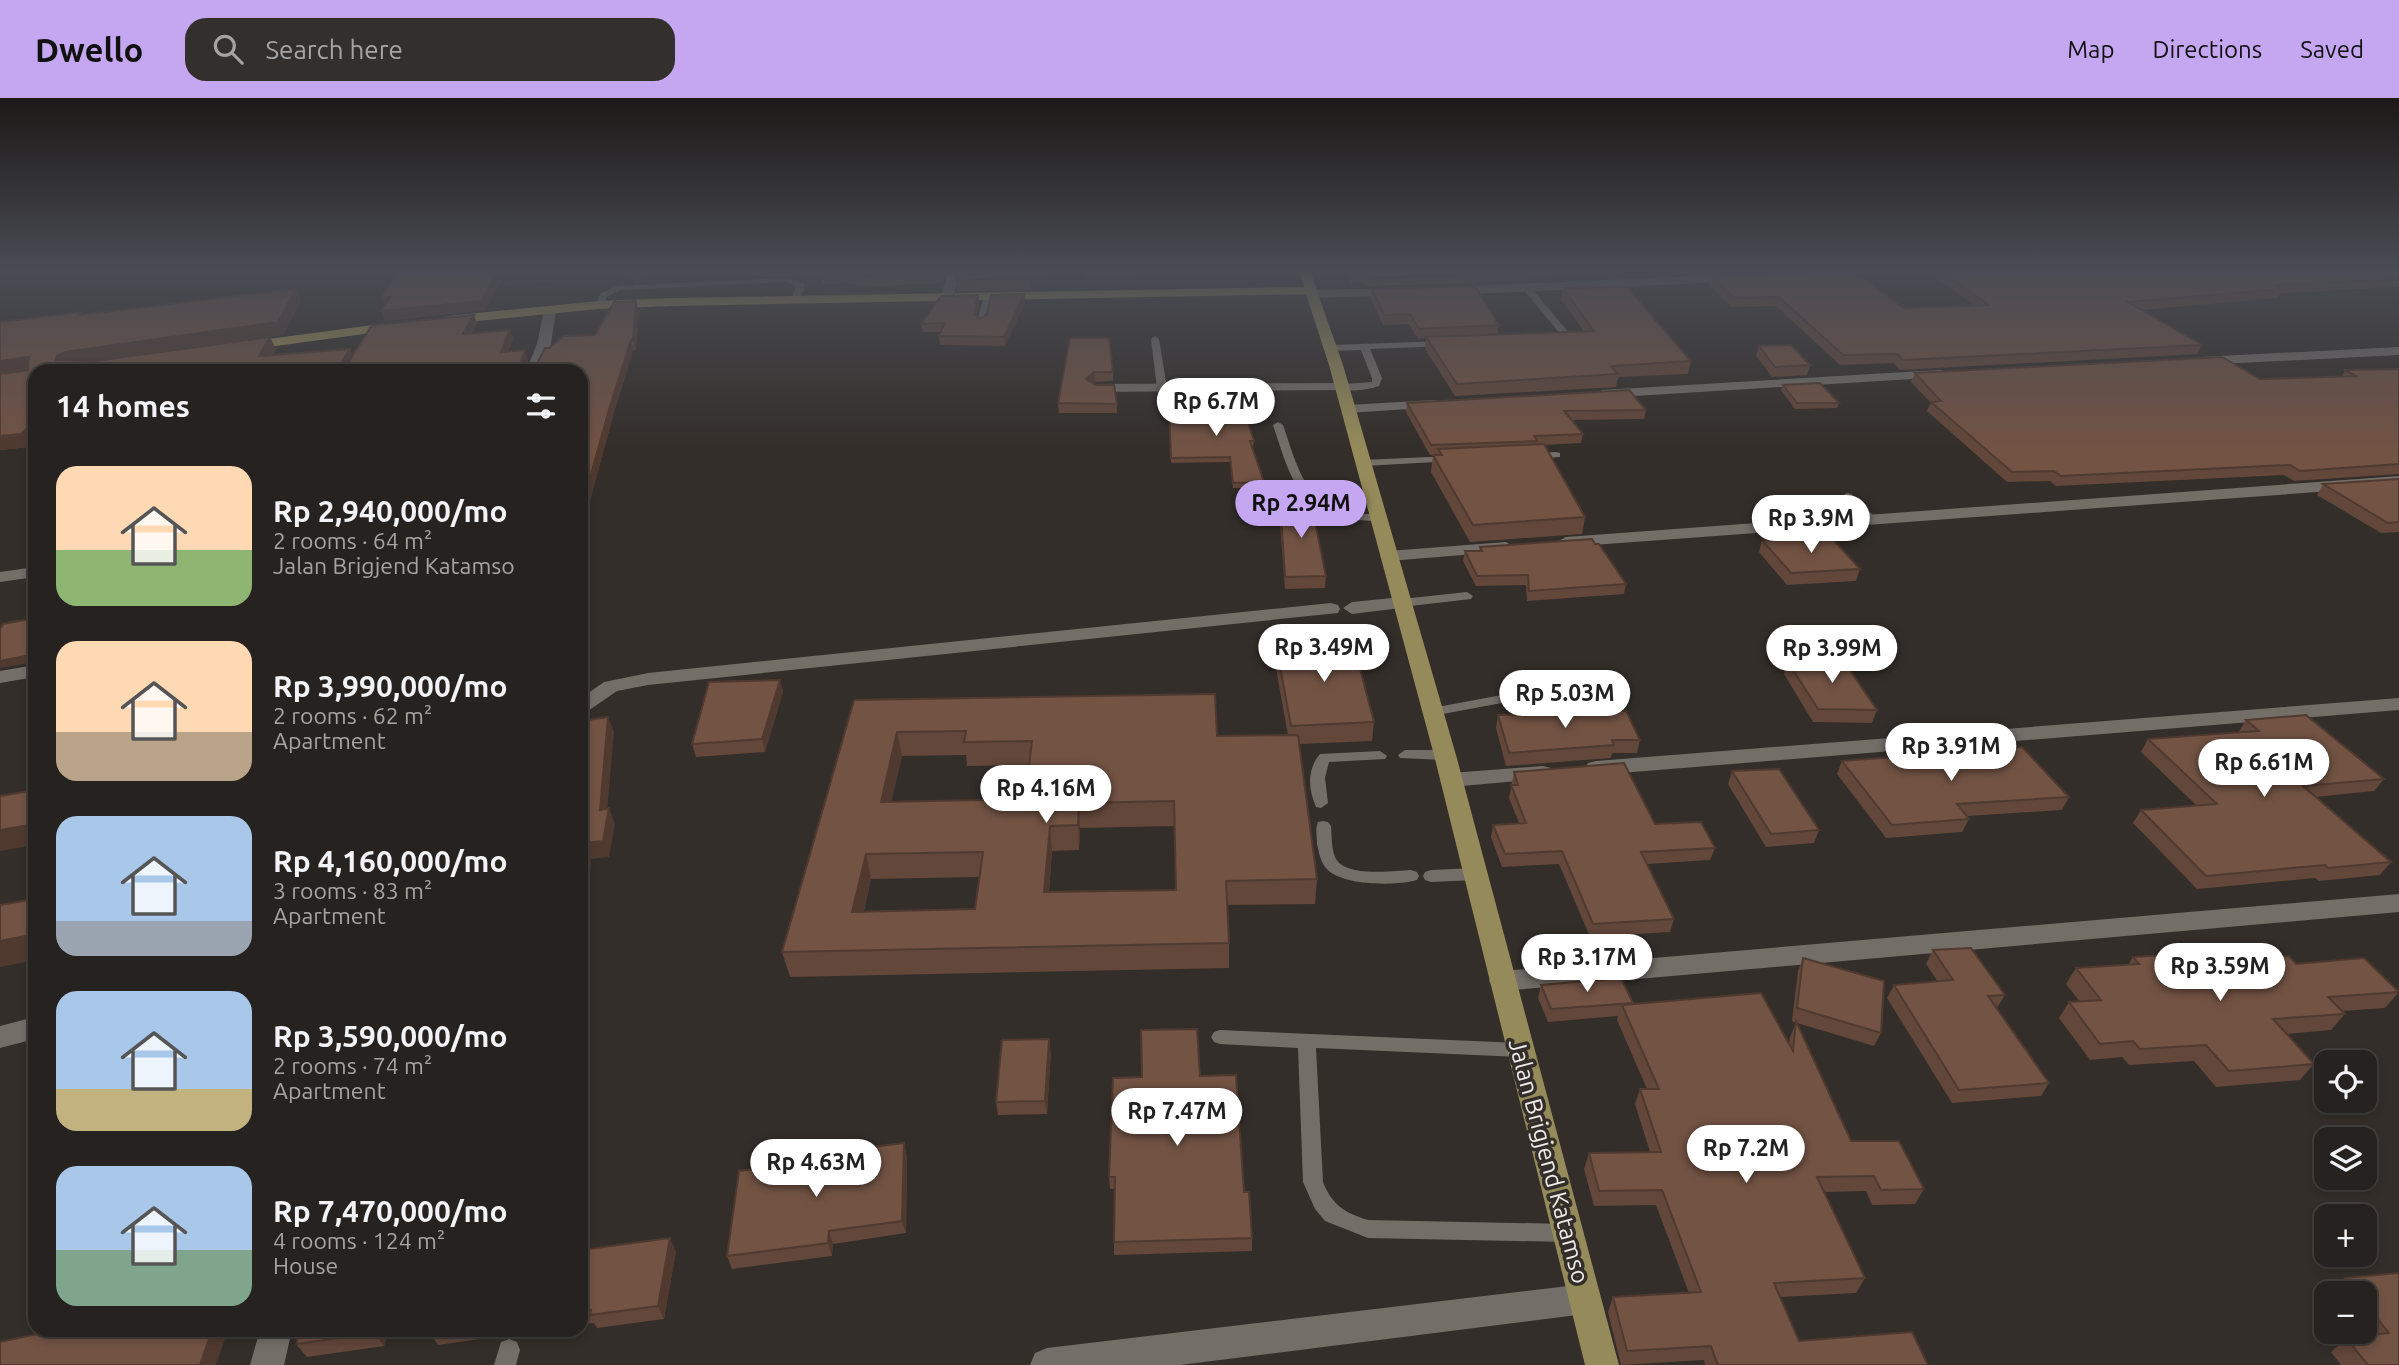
<!DOCTYPE html>
<meta charset="utf-8">
<style>
:root{--surface:#26221f;--page:#322f2c;--text:#f1f3f6;--muted:#a4a4a4;--line:#423f3d;--accent:#c5a7f1}
body{margin:0;font-family:Ubuntu,sans-serif;background:var(--page);color:var(--text);height:100vh;display:flex;flex-direction:column;font-size:26px;white-space:nowrap}
*{box-sizing:border-box;margin:0}
p{font-size:23px;color:var(--muted)}
.icon{flex:none;width:38px;height:38px;fill:none;stroke:currentColor;stroke-width:2;stroke-linecap:round;stroke-linejoin:round}
.map{position:relative;flex:1;overflow:hidden}
.details{position:absolute;left:28px;top:266px;width:560px;height:973px;display:flex;flex-direction:column;background:var(--surface);border-radius:21px;box-shadow:0 4px 10px #0003,0 0 0 2px var(--line)}
.details>*{flex:none}
.controls{position:absolute;left:2314px;top:952px;display:grid;gap:14px}
.controls a{display:grid;place-items:center;width:63px;height:63px;border-radius:14px;background:var(--surface);box-shadow:0 4px 10px #0003,0 0 0 2px var(--line);font-size:35px}
.price{position:absolute;translate:-50% -60px;padding:0 16px;border-radius:24px;background:#fff;color:#222;font-size:23px;line-height:46px;filter:drop-shadow(0 2px 4px #0008)}
.price::after{content:'';position:absolute;left:50%;top:42px;width:21px;height:16px;margin-left:-10px;background:inherit;clip-path:polygon(0 0,100% 0,50% 100%)}
.price.on{background:var(--accent);color:#111}
ul{padding:0;list-style:none}
li{display:flex;align-items:center;gap:21px;height:175px;padding:0 28px}
li span{display:grid;place-items:center;flex:none;width:196px;height:140px;border-radius:21px;color:#555}
li>.icon{margin-inline-start:auto}
span .icon{width:84px;height:84px;fill:#fffc;stroke-width:1}
li b{font-size:30px}
h2{display:flex;justify-content:space-between;align-items:center;height:84px;padding:0 28px;font-size:30px}
header{display:flex;align-items:center;gap:42px;box-sizing:border-box;height:98px;padding:0 35px;background:var(--accent);color:#111}
header strong{font-size:33px}
nav{display:flex;gap:38px;margin-inline-start:auto;font-size:24px}
.search{width:490px;height:63px;background:var(--page);display:flex;align-items:center;gap:18px;box-sizing:border-box;padding:0 24px;border-radius:21px;color:var(--muted);font-size:26px}
.map>svg:first-child{display:block}
.lines{fill:none;stroke-linecap:round;stroke-linejoin:round}
.service{fill:#736e68;fill-rule:evenodd}
.minor{fill:#736e68;fill-rule:evenodd}
.tertiary{fill:#736e68;fill-rule:evenodd}
.primary{fill:#958b5a;fill-rule:evenodd}
.trunk{fill:#a09455;fill-rule:evenodd}
.wall{fill:#62473a;fill-rule:evenodd}
.shaded-wall{fill:#503a30}
.building{fill:#725344;stroke:#503a30;stroke-width:2;fill-rule:evenodd}
.labels{text-anchor:middle;dominant-baseline:central;stroke-width:7;stroke-linejoin:round;paint-order:stroke}
.street-label{font-size:24px;fill:#eeebe8;stroke:#332e29}
</style>
<header>
<strong>Dwello</strong>
<div class="search"><svg class="icon" aria-label="search" viewBox="0 0 24 24"><circle cx="10" cy="10" r="6"/><path d="M15 15l6 6"/></svg>Search here</div>
<nav><a>Map</a><a>Directions</a><a>Saved</a></nav>
</header>
<div class="map">
<svg width="2399" height="1267" viewBox="0 0 2399 1267">
<rect width="100%" height="100%" fill="#332e29"/>
<g class="lines">
<path class="service" d="M787 180 805 186 799 204 792 202 796 187 787 184 620 192 607 199 602 209 595 207 601 195 618 188Z
M1524 188H1530L1569 235 1570 237 1567 242 1553 243V239L1561 237 1524 192Z
M984 197 991 199 985 224 981 227 977 224Z
M1155 238 1159 241 1167 290 1162 293 1157 290 1151 241Z
M1445 243 1448 244V248L1370 251 1382 280 1379 288C1367 292 1349 295 1338 289L1343 286 1372 284V280L1361 252 1331 253 1326 250 1331 247Z
M1278 324 1283 327C1294 358 1303 402 1340 413 1352 416 1366 415 1379 417L1383 418V422C1374 424 1365 422 1356 422 1297 417 1289 374 1273 327Z
M1556 354 1560 355V359L1533 361 1528 358 1533 355Z
M1450 358 1455 361 1454 363 1364 368 1359 365 1364 362Z
M1847 395 1851 396 1874 418V422H1866L1843 400 1842 398Z
M1467 494 1473 498 1471 501 1402 509 1396 505 1402 501Z
M1572 584 1579 588 1577 591 1432 618 1425 614 1432 610Z
M1405 652H1445L1452 657 1445 662 1400 660 1398 657Z
M1380 653 1387 658 1385 661 1329 664 1325 680 1328 705 1321 710 1316 709C1308 691 1307 671 1320 656Z
M1323 723 1328 724 1331 728C1332 738 1331 752 1336 761 1346 779 1393 773 1411 772L1417 774 1419 778 1417 782C1396 788 1342 788 1327 771 1320 764 1319 754 1317 746 1317 738 1315 731 1318 724Z
M1475 770 1481 772 1483 776 1481 780 1475 782 1431 784 1425 782 1423 778 1425 774 1431 772Z
M1220 932 1520 945 1526 947 1529 952 1526 957 1520 959 1316 950 1323 1084C1332 1107 1345 1115 1368 1122L1568 1126 1575 1128 1578 1135 1575 1142 1568 1144 1368 1140 1325 1123 1315 1111 1303 1084 1298 950 1220 946 1214 944 1211 939 1214 934Z
M509 1241 517 1244 520 1252 516 1267H494L501 1244Z"/>
<path class="minor" d="M949 172H961L953 199 947 203 941 199Z
M550 208 556 212 551 246 540 273H526L537 246 544 212Z
M2399 249V257L2200 267 2193 263 2200 259Z
M1940 272 1945 273V279L1602 300 1595 296 1602 292Z
M1343 285 1350 289 1348 292 1096 294 1089 290 1096 286Z
M1434 302 1439 303 1441 306 1439 309 1348 315 1341 311 1348 307Z
M2399 378V388L1566 449 1557 444 1566 439Z
M1506 444 1515 449 1512 453 1389 463 1380 458 1389 453Z
M35 469V479L0 484V474Z
M1402 499 1409 501 1411 505 1409 509 1352 516 1343 510 1352 504Z
M1331 505 1338 507 1340 511 1338 515 648 587 617 593 588 613 581 615V600L604 584 648 575Z
M35 567V579L0 585V573Z
M2399 600V612L1596 677 1588 675 1585 670 1588 665 1596 663Z
M1543 668 1551 670 1554 675 1551 680 1451 689 1443 687 1440 682 1443 677 1451 675Z
M2399 796V814L1502 893 1493 890 1489 883 1493 876 1502 873Z
M35 919V941L0 950V928Z
M1585 1186 1596 1190 1601 1201 1596 1212 1585 1216 1180 1267H1030L1035 1255 1047 1250Z
M260 1232H292L284 1267H250Z"/>
<path class="tertiary" d="M1825 172H1892L1886 176 1829 179 1823 175Z
M1740 176 1744 177V183L1451 197 1445 193 1451 189Z
M1401 190 1407 194 1405 197 1313 200 1307 196 1313 192Z"/>
<path class="primary" d="M1311 189 1317 193 1343 267 1456 657 1619 1267H1585L1434 657 1329 267 1305 193Z"/>
<path class="trunk" d="M1298 172H1310L1317 193 1315 196 672 208 599 211 448 226 442 222 448 218 599 203 672 200 1304 189Z
M395 224 400 225V231L247 252 240 248 247 244Z"/>
</g>
<path class="wall" d="M400 172H947L942 185 857 189 856 185 822 186 821 180H797L787 177 746 179 745 175 641 180V184L634 185 632 180 626 181 625 177 505 187 503 179 485 212 385 223 384 208Z
M959 172H1058L1052 181H1034L1030 192 957 193 956 182Z
M1083 172H1204L1203 178 1084 181Z
M1346 172H1554L1555 173 1553 180 1466 185 1366 188 1364 185H1350Z
M1695 172H1757L1697 175Z
M1925 172H2399V189L2280 195 2277 200 2141 212 2202 247 2197 256 1900 272 1893 265 1840 267 1776 208 1731 209 1710 187 1712 179 1903 210 1974 207Z
M1563 190 1691 263 1688 276 1618 279 1616 289 1455 298 1425 251 1426 240 1418 241 1409 226 1383 227 1371 201 1372 191 1499 227 1497 236 1584 233 1561 202Z
M296 191 301 203 283 237 119 260 276 251 272 257 350 251 353 258 474 217 477 226 472 235 510 232 513 241 508 254 524 252 528 262 527 265 537 266 549 250 595 237 639 213 636 252H633L613 318 584 424 581 425V273H35V344L29 349 0 352V224L83 216Z
M1024 196 1025 205 1005 248 940 247 939 238 941 234H923L921 226 979 206 976 218 980 221Z
M1070 240 1113 274V283L1095 284 1093 285 1117 306V315H1059L1058 305Z
M1759 248 1810 267 1807 277 1772 279 1756 258Z
M2399 271V376L2294 383 2284 377 2056 388 2050 383 2007 384 1927 313 1931 305 1911 284 1915 275 2260 281 2342 279 2345 272Z
M1783 287 1839 305 1837 310 1795 311 1781 292Z
M1222 299 1240 309 1254 343 1253 349H1252L1264 384V390H1233L1230 364 1171 365 1169 311 1222 310Z
M1407 305 1646 312 1644 321 1571 322 1583 336 1581 345 1544 347 1585 419 1582 436 1470 444 1431 374 1433 357 1438 356 1430 357 1406 314Z
M2399 381V434L2381 435 2317 397 2323 386Z
M1280 401 1326 478 1325 490 1285 491 1279 412Z
M1762 442 1860 471 1856 483 1787 487 1759 454Z
M1595 446 1626 486 1624 496 1527 503 1526 487 1476 488 1463 463 1465 453H1479L1480 449Z
M1276 547 1374 624 1372 643 1299 646 1317 781 1315 806 1227 807 1229 845V870L790 879 782 854 854 602 1217 638 1288 637 1275 565ZM966 657 967 668 1029 667 1025 701 891 704 902 658ZM1175 728 1176 792 1049 794 1052 753 1079 752 1080 730ZM980 779 975 811 864 813 871 781Z
M1788 564 1877 612 1872 625 1813 624 1784 576Z
M780 582 783 594 765 654 696 659 692 646Z
M1498 617 1640 642 1637 655H1612L1611 660 1506 668 1496 630Z
M2246 622 2384 681 2374 693 2315 699 2391 764 2380 777 2319 783 2315 780 2197 791 2133 725 2141 712 2197 708 2141 654 2148 641 2238 635Z
M1842 663 2069 699 2062 712 1967 718 1969 721 1962 734 1886 740 1837 676Z
M1732 673 1819 732 1814 745 1766 749 1728 686Z
M1514 674 1715 750 1710 762 1647 766 1674 821 1670 834 1590 839 1559 766 1502 769 1491 739 1493 727 1519 725 1509 700Z
M1933 852 2005 897 1997 910H1996L2049 985 2041 998 1952 1005 1887 900 1894 887 1938 884 1926 866Z
M2133 859 2296 866 2399 894 2385 910 2342 913 2345 916 2331 932 2286 936 2314 966 2300 982 2216 989 2194 963 2129 967 2122 959 2090 962 2059 920 2069 904H2080L2066 886 2076 870 2128 867Z
M1803 860 1881 935 1874 948 1797 925 1851 1043 1924 1091 1915 1106 1872 1107 1866 1093 1824 1094 1865 1180 1856 1195 1780 1199 1799 1243 1928 1267H1705L1704 1262 1621 1267 1608 1214 1613 1199 1689 1195 1656 1107 1594 1108 1584 1071 1589 1055 1650 1054 1635 1006 1640 991H1647L1617 922 1618 918 1548 924 1538 900 1541 887 1633 905 1632 906 1789 946 1790 939 1796 925 1792 923 1798 873Z
M1051 954 1047 1016 998 1017 996 1004Z
M1200 978 1244 1094 1252 1140V1153L1114 1157V1144L1115 1091H1110L1109 1079Z
M907 1058 906 1135 833 1146 832 1158 732 1171 727 1158Z
M581 1152 676 1153 664 1221 597 1230 594 1225 581 1227Z
M2399 1175V1267H2341L2331 1254 2346 1240 2364 1238 2361 1234H2364V1195H2331L2330 1194 2345 1180Z
M389 1232 384 1248 307 1259 296 1246Z
M430 1232H544L438 1247 429 1234Z"/>
<path class="shaded-wall" d="M498 172H624L625 177 505 187 503 179 485 212 385 223 381 213Z
M941 172H947L942 185 941 174Z
M1032 172H1034V181L1030 192 1029 180Z
M1051 172H1058L1052 181Z
M296 191 301 203 283 237 72 266 56 262 57 258 65 254Z
M1024 196 1025 205 1005 248 1004 239Z
M978 197 979 206 975 225 974 216Z
M390 199 385 209 381 200Z
M636 203 639 213 636 252 633 242Z
M474 217 477 226 467 245 463 236Z
M510 232 513 241 504 264 501 254Z
M270 239 276 251 265 271 259 258Z
M631 242 633 252 613 318 584 424 581 425V412L610 308Z
M350 251 355 263 349 273H336Z
M524 252 528 262 524 273 521 265Z
M29 259 37 272 0 276V263Z
M423 270 424 273H395Z
M1094 274 1095 284 1087 291 1086 281Z
M35 322V344L29 349 0 352V338Z
M35 548V564L0 570V563Z
M780 582 783 594 765 654 762 641Z
M608 619 614 634 606 727 600 712Z
M897 634 902 658 886 728 881 704Z
M1079 705 1080 730 1079 752 1078 727Z
M609 710 615 726 609 759 591 761 586 838 581 839V802L585 745Z
M35 726V747L0 753V732Z
M1050 728 1052 753 1047 819 1044 794Z
M866 756 871 781 858 839 852 814Z
M35 836V862L0 869V843Z
M1049 941 1051 954 1047 1016 1045 1003Z
M904 1045 907 1058 906 1135 902 1123Z
M829 1133 833 1146 832 1158 828 1145Z
M670 1140 676 1153 664 1221 658 1208Z
M88 1232H99L104 1237 86 1238Z
M212 1232H228L216 1267H200Z
M375 1232H389L384 1248 374 1235Z"/>
<path class="building" d="M400 172H498L481 203 381 213 390 199 381 200Z
M503 172H539L501 175Z
M821 172H941V174L855 178 858 174H820Z
M959 172H1032L1029 180 956 182Z
M1349 172H1554L1555 173 1467 177 1366 180 1365 177H1350Z
M1842 172H1853L1903 210 1989 207 1940 172H2399V181L2273 187 2282 191 2128 204 2202 247 1903 262 1897 256 1843 257 1779 199 1734 200 1712 179Z
M1475 188 1499 227 1419 231 1410 216 1384 217 1372 191Z
M1627 189 1691 263 1611 268 1618 276 1457 286 1426 239 1594 233 1563 190Z
M296 191 278 224 65 254 57 258 56 262 95 263 270 239 259 258 350 251 336 273H35V322L21 336 0 338V276L28 272 29 259 0 263V224L81 214 79 217Z
M1024 196 1004 239 939 238 945 225 921 226 941 198 978 197 974 216 980 221 987 216 991 197Z
M636 203 633 242H631L610 308 581 412V273H422L423 270 395 273H343L372 227 474 217 463 236 510 232 501 254 524 252 521 265 537 266 545 250H549L564 238 595 237 614 204Z
M1070 240H1109L1113 274H1094L1086 281 1096 287H1114L1117 306 1058 305Z
M1791 247 1810 267 1775 269 1759 248Z
M2222 259 2260 281 2356 278 2345 272 2399 271V366L2300 373 2290 367 2061 378 2054 373 2012 374 1931 304 1941 303 1915 275Z
M1820 285 1839 305H1797L1783 287Z
M1629 292 1646 312 1564 313 1583 336 1534 338 1537 343 1431 347 1407 305Z
M1235 296 1240 309H1243L1254 343H1250L1264 384 1233 385 1230 359 1171 360 1169 311 1223 310 1222 299Z
M1544 346 1585 419 1473 427 1433 357H1442L1438 351Z
M2399 381V424L2388 425 2323 386Z
M1310 400 1326 478 1285 479 1280 401Z
M1830 438 1860 471 1791 475 1762 442Z
M1592 441 1595 446H1599L1626 486 1529 493 1528 477 1477 478 1465 453H1482L1480 449Z
M35 520V548L30 557 0 563V531L3 526Z
M1353 544 1374 624 1291 628 1276 547Z
M1843 562 1877 612 1818 611 1788 564Z
M780 582 762 641 692 646 709 584Z
M1215 596 1217 638 1298 637 1317 781 1226 783 1229 845 782 854 854 602ZM966 633 964 644 1032 643 1025 701 881 704 897 634ZM1174 703 1176 792 1044 794 1050 728 1078 727 1079 705ZM983 754 975 811 852 814 866 756Z
M1626 613 1640 642H1612L1614 647 1509 655 1498 617Z
M2306 617 2384 681 2303 688 2391 764 2328 770 2325 767 2206 778 2141 712 2217 706 2148 641 2259 633 2246 622Z
M608 619 600 712 609 710 603 743 585 745 581 802V623Z
M2022 649 2069 699 1957 706 1969 721 1892 727 1842 663Z
M1624 665 1655 726 1701 724 1715 750 1641 754 1674 821 1593 826 1562 753 1505 756 1493 727 1526 725 1511 687H1518L1514 674Z
M1779 671 1819 732 1771 736 1732 673Z
M35 692V726L0 732V698Z
M35 801V836L0 843V807Z
M1971 850 2005 897 1988 898 2049 985 1959 992 1894 887 1953 882 1933 852Z
M2212 854 2220 863 2289 858 2296 866 2364 860 2399 894 2328 899 2345 916 2273 921 2314 966 2229 973 2206 947 2140 951 2133 943 2100 946 2069 904 2101 902 2076 870 2139 866 2133 859Z
M1803 860 1884 883 1881 935 1797 910Z
M1621 880 1633 905 1551 911 1541 887Z
M1761 895 1793 953 1796 923 1851 1043H1899L1924 1091 1881 1092 1874 1078 1817 1079 1865 1180 1774 1185 1799 1243 1912 1234 1928 1267H1718L1711 1248 1627 1253 1613 1199 1701 1194 1662 1092 1599 1093 1589 1055 1661 1054 1640 991H1659L1622 907Z
M1197 931 1200 978 1236 977 1244 1094H1249L1252 1140 1114 1144 1115 1079H1109L1113 980 1142 979 1141 932Z
M1049 941 1045 1003 996 1004 1002 942Z
M904 1045 902 1123 829 1133 828 1145 727 1158 739 1073 843 1059V1053Z
M670 1140 658 1208 590 1217 591 1212 581 1213V1152Z
M2399 1175V1267H2368L2346 1240 2389 1235 2364 1204V1195H2357L2345 1180Z
M56 1232H88L86 1238 114 1232H212L200 1267H0V1244Z
M301 1232H375L374 1235 296 1246Z
M430 1232H446L429 1234Z"/>
<linearGradient id="sky" x2="0" y2="1"><stop stop-color="#1c1917"/><stop offset="0.49" stop-color="#4a4c54"/><stop offset="1" stop-color="#4a4c54" stop-opacity="0"/></linearGradient>
<rect width="2399" height="350" fill="url(#sky)"/>
<g class="labels">
<g class="street-label">
<text transform="translate(1549 1063) rotate(75)">Jalan Brigjend Katamso</text>
</g>
</g>
</svg>
<div class="controls">
<a><svg class="icon" aria-label="locate" viewBox="0 0 24 24"><circle cx="12" cy="12" r="6"/><path d="M12 2v4M12 18v4M2 12h4M18 12h4"/></svg></a>
<a><svg class="icon" aria-label="layers" viewBox="0 0 24 24"><path d="M12 4l9 5-9 5-9-5zM3 14l9 5 9-5"/></svg></a>
<a>+</a>
<a>−</a>
</div>
<b class="price" style="left:1216px;top:340px">Rp 6.7M</b>
<b class="price on" style="left:1301px;top:442px">Rp 2.94M</b>
<b class="price" style="left:1811px;top:457px">Rp 3.9M</b>
<b class="price" style="left:1324px;top:586px">Rp 3.49M</b>
<b class="price" style="left:1832px;top:587px">Rp 3.99M</b>
<b class="price" style="left:1565px;top:632px">Rp 5.03M</b>
<b class="price" style="left:1951px;top:685px">Rp 3.91M</b>
<b class="price" style="left:2264px;top:701px">Rp 6.61M</b>
<b class="price" style="left:1046px;top:727px">Rp 4.16M</b>
<b class="price" style="left:1587px;top:896px">Rp 3.17M</b>
<b class="price" style="left:2220px;top:905px">Rp 3.59M</b>
<b class="price" style="left:1177px;top:1050px">Rp 7.47M</b>
<b class="price" style="left:1746px;top:1087px">Rp 7.2M</b>
<b class="price" style="left:816px;top:1101px">Rp 4.63M</b>
<section class="details">
<h2>14 homes<svg class="icon" aria-label="filters" viewBox="0 0 24 24"><path d="M4 7h16M4 17h16"/><circle cx="9" cy="7" r="2"/><circle cx="15" cy="17" r="2"/></svg></h2>
<ul>
<li><span style="background:linear-gradient(#ffd9b3 60%,#8fb573 0)"><svg class="icon" aria-label="home" viewBox="0 0 24 24"><path d="M3 11l9-7 9 7M6 9v11h12V9"/></svg></span><div><b>Rp 2,940,000/mo</b><p>2 rooms · 64 m²</p><p>Jalan Brigjend Katamso</p></div></li>
<li><span style="background:linear-gradient(#ffd9b3 65%,#b9a48a 0)"><svg class="icon" aria-label="home" viewBox="0 0 24 24"><path d="M3 11l9-7 9 7M6 9v11h12V9"/></svg></span><div><b>Rp 3,990,000/mo</b><p>2 rooms · 62 m²</p><p>Apartment</p></div></li>
<li><span style="background:linear-gradient(#a9c7e8 75%,#9aa5b1 0)"><svg class="icon" aria-label="home" viewBox="0 0 24 24"><path d="M3 11l9-7 9 7M6 9v11h12V9"/></svg></span><div><b>Rp 4,160,000/mo</b><p>3 rooms · 83 m²</p><p>Apartment</p></div></li>
<li><span style="background:linear-gradient(#a9c7e8 70%,#c2b280 0)"><svg class="icon" aria-label="home" viewBox="0 0 24 24"><path d="M3 11l9-7 9 7M6 9v11h12V9"/></svg></span><div><b>Rp 3,590,000/mo</b><p>2 rooms · 74 m²</p><p>Apartment</p></div></li>
<li><span style="background:linear-gradient(#a9c7e8 60%,#7fa58c 0)"><svg class="icon" aria-label="home" viewBox="0 0 24 24"><path d="M3 11l9-7 9 7M6 9v11h12V9"/></svg></span><div><b>Rp 7,470,000/mo</b><p>4 rooms · 124 m²</p><p>House</p></div></li>
</ul>
</section>
</div>
